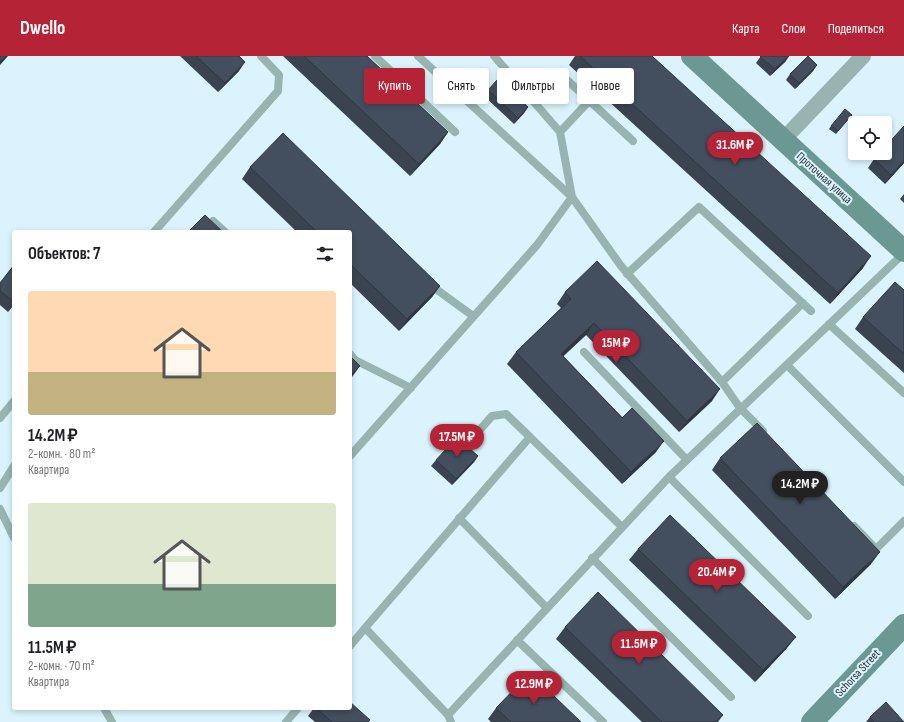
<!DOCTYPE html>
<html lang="ru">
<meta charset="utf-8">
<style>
:root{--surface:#fff;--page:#f6f6f6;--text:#202124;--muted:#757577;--accent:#b52337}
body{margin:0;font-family:"Sofia Sans Condensed",sans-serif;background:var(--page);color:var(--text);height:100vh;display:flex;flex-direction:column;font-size:15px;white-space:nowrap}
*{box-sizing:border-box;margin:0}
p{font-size:13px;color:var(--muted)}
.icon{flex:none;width:22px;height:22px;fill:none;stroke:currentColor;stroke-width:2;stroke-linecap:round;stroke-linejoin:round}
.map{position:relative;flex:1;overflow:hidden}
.panel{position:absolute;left:12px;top:174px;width:340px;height:480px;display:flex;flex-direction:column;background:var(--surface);border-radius:4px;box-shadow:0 2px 6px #0003}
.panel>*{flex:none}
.banner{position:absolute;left:364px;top:12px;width:380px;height:36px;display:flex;gap:8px}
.fabs{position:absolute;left:848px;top:60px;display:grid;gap:8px}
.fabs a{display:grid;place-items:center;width:44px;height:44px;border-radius:4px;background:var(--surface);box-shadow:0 2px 6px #0003;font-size:20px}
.price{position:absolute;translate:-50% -34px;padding:0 9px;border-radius:14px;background:var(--accent);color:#fff;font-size:13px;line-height:26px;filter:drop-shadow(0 1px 2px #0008)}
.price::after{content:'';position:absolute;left:50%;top:24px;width:12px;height:9px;margin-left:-6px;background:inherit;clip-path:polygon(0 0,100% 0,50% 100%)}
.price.current{background:#222;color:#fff}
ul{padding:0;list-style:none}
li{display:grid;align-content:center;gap:8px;height:212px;padding:0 16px}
li span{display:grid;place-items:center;height:124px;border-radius:4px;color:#555}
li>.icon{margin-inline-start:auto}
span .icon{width:72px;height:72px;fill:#fffc;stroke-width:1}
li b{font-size:17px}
h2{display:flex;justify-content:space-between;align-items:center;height:48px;padding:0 16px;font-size:17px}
.chip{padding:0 14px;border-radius:4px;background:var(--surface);box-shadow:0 2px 6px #0003;font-size:14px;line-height:36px}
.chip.current{background:var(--accent);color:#fff}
header{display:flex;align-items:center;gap:24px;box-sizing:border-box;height:56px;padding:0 20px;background:var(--accent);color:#fff}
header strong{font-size:19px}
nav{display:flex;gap:22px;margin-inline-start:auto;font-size:14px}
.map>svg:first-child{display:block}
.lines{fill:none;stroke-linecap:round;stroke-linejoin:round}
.lane{stroke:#97b4b1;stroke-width:8}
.street{stroke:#97b4b1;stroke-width:16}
.secondary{stroke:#6c9894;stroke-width:22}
.wall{fill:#3a4451}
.shaded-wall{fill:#2f3742}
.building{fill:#434f5e;stroke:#2f3742}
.labels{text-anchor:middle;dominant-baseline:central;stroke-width:4;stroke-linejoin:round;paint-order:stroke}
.street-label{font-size:12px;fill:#1e282b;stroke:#daf3fc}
</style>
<header>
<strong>Dwello</strong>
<nav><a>Карта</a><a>Слои</a><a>Поделиться</a></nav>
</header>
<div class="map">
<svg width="904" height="666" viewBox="0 0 904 666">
<rect width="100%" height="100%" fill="#daf3fc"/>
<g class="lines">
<path class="lane" d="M375 0 455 76
M418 0 572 141 621 210 722 326 740 352 763 375
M567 24 633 85
M560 76 589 45
M213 165 225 176
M154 176 278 35 279 19 261 0
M627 218 699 151 811 255
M429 228 473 260
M829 268 904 337
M584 296 687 404
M350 298 355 304 411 332
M787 309 904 426
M722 326 803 247
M0 362 14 345
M477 377 492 360 506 358 530 381
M350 400 537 189 572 141 560 76 494 0
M669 421 808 560
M0 432 14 410
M0 453 14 482
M459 462 547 552
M854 470 876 493 904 465
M592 502 731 641
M365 572 530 381 622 471
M517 584 603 666
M350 590 365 572 448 659 669 421 904 197
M104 652 112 666
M448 659 451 666
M286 666 298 652"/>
<path class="street" d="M782 85 863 0"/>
<path class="secondary" d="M692 0 904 195
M812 666 904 569"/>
</g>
<path class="wall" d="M180 0H239V15L218 36Z
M283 0H367L448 76 440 88 410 120Z
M575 0H652L863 212 830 248 569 9Z
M761 0H789L785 6 770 20 756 7Z
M817 9 813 15 795 33 786 24 790 18Z
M488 34 528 51 524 57 514 68 484 40Z
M849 62 836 78 829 73 831 70Z
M855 87V97H862L857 102 849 95Z
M874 103 904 107 885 128 868 112Z
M250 111 440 230 432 241 399 275 350 227V176H297L242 123Z
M904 138V147L900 143Z
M14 209V249L8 256 0 249V227Z
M904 234V317L855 273 863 261Z
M565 236 712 345 679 376 586 279 563 300 656 396 622 428 507 308 516 296 561 252 557 248Z
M478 400 474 406 452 429 431 410 436 404Z
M720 402 871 508 835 543 712 414Z
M638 493 787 592 755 626 629 504Z
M565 571 723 659 718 666H642L556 583Z
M314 652H350L369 666H315L308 660Z
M496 652 581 666H491L488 663Z
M870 661 904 666H866Z"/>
<path class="shaded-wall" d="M6 0H8L0 9V6Z
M789 0 785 6 770 20 775 13Z
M245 6 239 15 218 36 225 27Z
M817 9 813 15 795 33 799 27Z
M528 51 524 57 514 68 518 62Z
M448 76 440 88 410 120 419 108Z
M904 105V107L885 128 891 119Z
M871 200 863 212 830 248 838 237Z
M440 230 432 241 399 275 407 263Z
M594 267 586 279 553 310 561 298Z
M360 310 352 321 350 323V320Z
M720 333 712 345 679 376 687 365Z
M664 385 656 396 622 428 631 416Z
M478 400 474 406 452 429 456 423Z
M880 496 871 508 835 543 843 531Z
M796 581 787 592 755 626 763 614Z"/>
<path class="building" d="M0 0H6L0 6Z
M196 0H239L245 6 225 27Z
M304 0H367L448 76 419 108Z
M580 0H652L871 200 838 237Z
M761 0H789L775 13 760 1Z
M808 0 817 9 799 27 790 18Z
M498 23 528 51 518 62 488 34Z
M845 53 852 59 838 75 831 70Z
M904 70V105L891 119 874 103 879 97H885V91Z
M283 77 440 230 407 263 350 208V176H317L250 111Z
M855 87V95L851 91Z
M857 97H862L859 99Z
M205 159 223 176H188Z
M597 205 720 333 687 365 594 267 561 298 622 362 632 352 664 385 631 416 516 296 571 243 565 236Z
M14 209V246L0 235V227Z
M895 226 904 234V298L863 261Z
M350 300 360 310 350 320Z
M757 367 880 496 843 531 720 402Z
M457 381 478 400 456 423 436 404Z
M670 459 796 581 763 614 638 493Z
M598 536 723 659 716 666H662L565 571Z
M530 617 581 666H511L496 652Z
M350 646 370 664 368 666H332L316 652H350Z
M886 646 904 666H874L870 661Z"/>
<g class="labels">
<g class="street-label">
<text transform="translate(824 122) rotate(42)">Проточная улица</text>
<text transform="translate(858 617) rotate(-47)">Schorsa Street</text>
</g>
</g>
</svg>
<div class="fabs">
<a><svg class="icon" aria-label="locate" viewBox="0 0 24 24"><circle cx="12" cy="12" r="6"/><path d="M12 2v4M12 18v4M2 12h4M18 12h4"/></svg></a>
</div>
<b class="price" style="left:735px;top:110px">31.6M ₽</b>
<b class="price" style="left:616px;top:308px">15M ₽</b>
<b class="price" style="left:457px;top:402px">17.5M ₽</b>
<b class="price current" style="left:800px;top:449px">14.2M ₽</b>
<b class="price" style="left:717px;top:537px">20.4M ₽</b>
<b class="price" style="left:639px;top:609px">11.5M ₽</b>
<b class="price" style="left:534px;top:649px">12.9M ₽</b>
<div class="banner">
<a class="chip current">Купить</a>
<a class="chip">Снять</a>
<a class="chip">Фильтры</a>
<a class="chip">Новое</a>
</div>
<section class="panel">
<h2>Объектов: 7<svg class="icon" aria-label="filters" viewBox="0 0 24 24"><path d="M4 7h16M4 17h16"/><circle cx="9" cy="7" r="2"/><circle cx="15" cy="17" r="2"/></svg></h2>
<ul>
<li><span style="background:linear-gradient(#ffd9b3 65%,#c2b280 0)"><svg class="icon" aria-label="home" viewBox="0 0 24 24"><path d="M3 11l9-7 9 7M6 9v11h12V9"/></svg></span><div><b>14.2M ₽</b><p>2-комн. · 80 m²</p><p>Квартира</p></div></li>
<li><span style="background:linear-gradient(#dfe7d0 65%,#7fa58c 0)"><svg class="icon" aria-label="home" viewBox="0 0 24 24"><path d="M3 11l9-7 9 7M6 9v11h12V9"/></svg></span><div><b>11.5M ₽</b><p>2-комн. · 70 m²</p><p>Квартира</p></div></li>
</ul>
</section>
</div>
